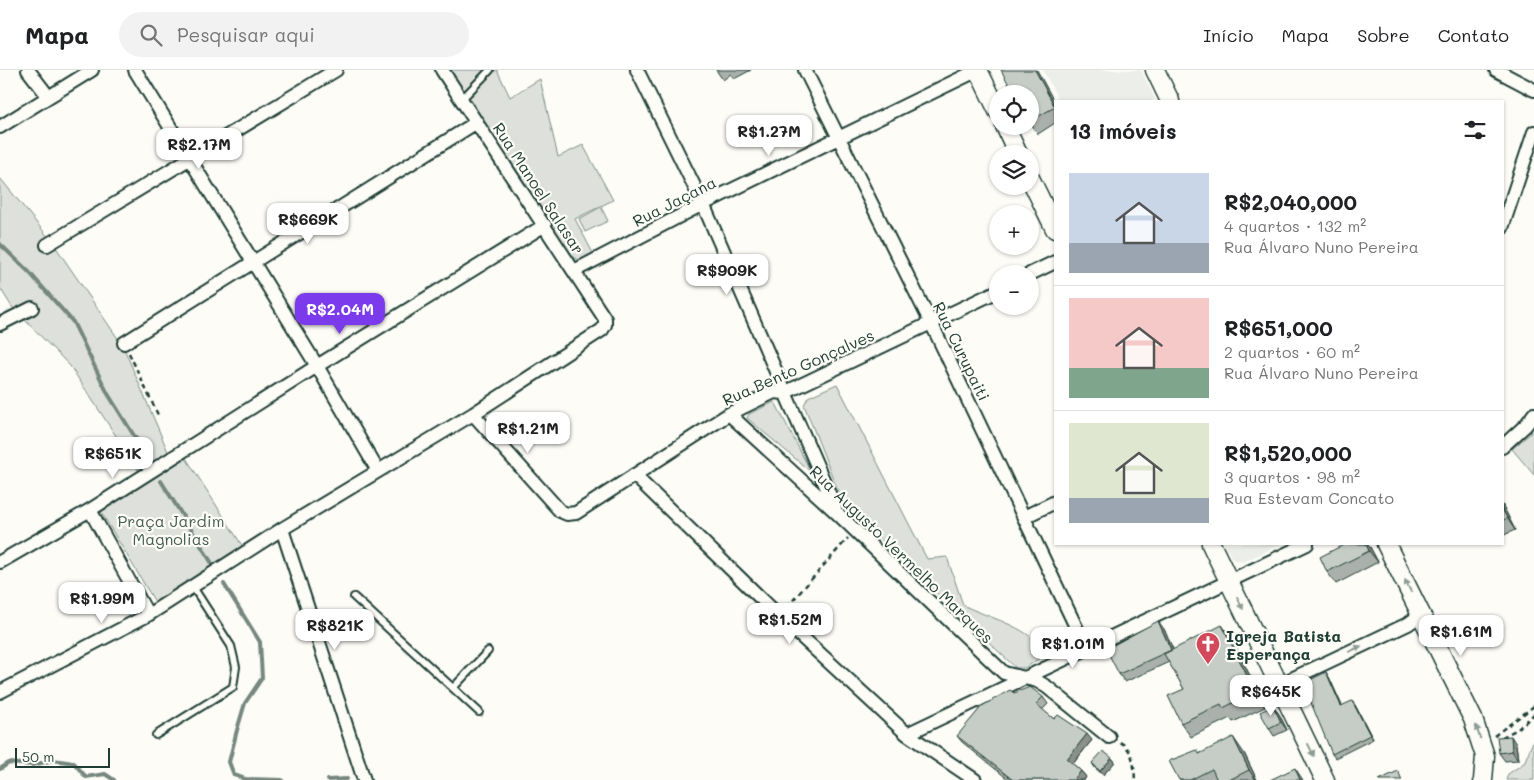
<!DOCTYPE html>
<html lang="pt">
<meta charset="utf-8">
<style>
:root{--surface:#fff;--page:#f2f2f2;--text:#202124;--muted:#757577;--line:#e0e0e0;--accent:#7c3aed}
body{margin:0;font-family:Mali,sans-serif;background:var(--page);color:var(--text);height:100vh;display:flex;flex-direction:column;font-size:19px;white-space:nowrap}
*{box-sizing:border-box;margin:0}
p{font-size:16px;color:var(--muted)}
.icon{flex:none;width:28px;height:28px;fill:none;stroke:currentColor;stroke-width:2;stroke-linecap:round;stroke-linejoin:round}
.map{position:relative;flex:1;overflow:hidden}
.panel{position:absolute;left:1054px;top:30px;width:450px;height:445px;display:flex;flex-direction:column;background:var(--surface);border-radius:0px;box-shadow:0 1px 4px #0004}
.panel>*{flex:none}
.fabs{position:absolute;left:989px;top:15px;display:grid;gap:10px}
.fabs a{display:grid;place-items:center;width:50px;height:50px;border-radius:50%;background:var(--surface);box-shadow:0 1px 4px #0004;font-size:25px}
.scale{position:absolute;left:15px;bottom:12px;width:95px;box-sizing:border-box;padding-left:5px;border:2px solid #1f3d34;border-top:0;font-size:14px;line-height:18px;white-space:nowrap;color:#1f3d34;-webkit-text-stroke:4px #fdfcf7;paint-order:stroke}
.price{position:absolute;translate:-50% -42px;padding:0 11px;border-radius:10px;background:#fff;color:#222;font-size:16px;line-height:32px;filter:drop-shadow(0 1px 2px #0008)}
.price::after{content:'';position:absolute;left:50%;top:30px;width:15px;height:11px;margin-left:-8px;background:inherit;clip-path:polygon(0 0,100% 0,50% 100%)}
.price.on{background:var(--accent);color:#fff}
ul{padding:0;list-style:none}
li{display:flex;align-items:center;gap:15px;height:125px;padding:0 15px}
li+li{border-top:1px solid var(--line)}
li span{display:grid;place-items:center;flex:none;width:140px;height:100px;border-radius:0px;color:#555}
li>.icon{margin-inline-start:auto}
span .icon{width:60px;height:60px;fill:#fffc;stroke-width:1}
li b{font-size:21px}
h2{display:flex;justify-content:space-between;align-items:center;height:60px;padding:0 15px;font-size:21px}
header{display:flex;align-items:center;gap:30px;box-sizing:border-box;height:70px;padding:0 25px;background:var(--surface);border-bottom:1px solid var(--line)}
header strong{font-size:24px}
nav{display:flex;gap:28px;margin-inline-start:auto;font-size:18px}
.search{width:350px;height:45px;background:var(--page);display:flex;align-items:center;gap:12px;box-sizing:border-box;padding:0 18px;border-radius:28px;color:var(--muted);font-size:19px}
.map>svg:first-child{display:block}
.built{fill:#eceee9}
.green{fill:#dde0db;stroke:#7e8e88}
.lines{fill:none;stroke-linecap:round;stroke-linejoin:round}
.stream{stroke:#75877f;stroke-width:4}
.lane-casing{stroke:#1f3d34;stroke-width:10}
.street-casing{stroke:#1f3d34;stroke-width:16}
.secondary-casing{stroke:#1f3d34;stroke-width:21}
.path{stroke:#1f3d34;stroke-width:2.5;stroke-dasharray:5 4;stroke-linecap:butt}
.lane{stroke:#fdfcf7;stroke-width:6}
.street{stroke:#fdfcf7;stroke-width:12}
.secondary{stroke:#fdfcf7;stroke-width:18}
.wall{fill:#aab0ab;stroke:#1f3d34}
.shaded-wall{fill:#8b908b;stroke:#1f3d34}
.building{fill:#c6cdc7;stroke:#1f3d34}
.oneway{fill:#8e9c96}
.labels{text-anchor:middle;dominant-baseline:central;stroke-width:4.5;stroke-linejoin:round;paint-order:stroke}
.street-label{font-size:16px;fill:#1f3d34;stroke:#fdfcf7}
.park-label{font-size:16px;fill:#455e55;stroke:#fdfcf7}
.poi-label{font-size:16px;font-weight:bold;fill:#1f3d34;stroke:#fdfcf7;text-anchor:start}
</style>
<header>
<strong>Mapa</strong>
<div class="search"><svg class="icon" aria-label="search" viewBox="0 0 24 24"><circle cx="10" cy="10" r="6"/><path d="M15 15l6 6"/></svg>Pesquisar aqui</div>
<nav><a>Início</a><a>Mapa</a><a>Sobre</a><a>Contato</a></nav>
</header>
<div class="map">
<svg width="1534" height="710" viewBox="0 0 1534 710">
<rect width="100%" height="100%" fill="#fdfcf7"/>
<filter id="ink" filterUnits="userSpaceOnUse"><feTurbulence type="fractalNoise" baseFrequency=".02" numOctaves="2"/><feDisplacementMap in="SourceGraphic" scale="10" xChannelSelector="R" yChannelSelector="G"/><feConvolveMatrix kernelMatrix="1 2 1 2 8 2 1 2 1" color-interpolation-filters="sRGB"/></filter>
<g filter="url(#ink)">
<path class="built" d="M1043 0H1141L1155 29 1151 31H1059Z
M1224 474H1281L1243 492 1232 489Z"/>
<path class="green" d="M446 0H497L510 27 540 9 558 87 583 75 613 130 575 149 594 185 580 190 572 187Z
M0 108 53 173 123 276 169 384 141 404 70 296 12 237 0 218Z
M601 137 608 151 585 162 579 149Z
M837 314 927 489 947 487 963 535C988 548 1026 555 1042 579L1040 588 1025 598H1016L891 480 853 440 838 421 804 335 808 327Z
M774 332 776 334 811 402 747 348 749 344Z
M1533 361 1534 362V405L1512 379Z
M186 388 245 480 155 532 101 442Z
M1534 669V710H1506L1508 704 1524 693Z"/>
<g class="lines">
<path class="stream" d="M0 174 29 202 73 252 108 324 148 388
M161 411 213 495
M224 514 260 572 262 608 245 633 237 660 229 692 234 705 245 709
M0 699 9 693 33 695 53 690 74 693 86 707 105 704 114 710
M244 709 282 710
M328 710 347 709"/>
<defs>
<path id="lane" d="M462 29 490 0
M354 527 479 642
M453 618 488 581
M156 665 233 617 236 597 231 576 193 517"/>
<path id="street" d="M28 0 48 26
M135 0 317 296 378 401
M637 0 703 134 835 437
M805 0 936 263 1086 578
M1496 0 1534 20
M0 57 92 0
M1502 158 1534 62
M47 175 336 0
M574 201 703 134 978 0
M1030 204 1055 192
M0 254 32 238
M124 273 477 52
M473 344 560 441 567 444 576 443 729 344 774 322 784 323 998 221
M729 344 837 443 1004 603 1037 611 1047 617 1109 667
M1502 377 1526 355 1534 344
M634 405 779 546 907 664 975 710
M90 440 317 296 545 155
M1024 447 1055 432
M282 459 364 710
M0 492 90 440 148 545
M1279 615 1408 554 1415 549 1419 538
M0 622 148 545 282 459 473 344 602 260 605 255V249L442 0
M907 664 1307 474"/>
<path id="secondary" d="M978 0 998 41
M1155 0 1170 31
M1005 56 1018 84
M1030 108 1055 159
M1211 474 1325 710
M1386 474 1473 649 1485 686 1483 710"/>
</defs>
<use href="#lane" class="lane-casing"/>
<use href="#street" class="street-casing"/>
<use href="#secondary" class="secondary-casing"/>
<path class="path" d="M129 283 158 345
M787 537 848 468
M1494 666 1534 636
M1502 667 1518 659 1534 644
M1120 672C1134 680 1134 696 1135 710"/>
<use href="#lane" class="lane"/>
<use href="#street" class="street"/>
<use href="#secondary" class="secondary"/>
</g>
<path class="wall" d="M716 0H751L734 9 731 4 723 10Z
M1030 24 1055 33V53L1038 64 1030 52Z
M1502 434 1515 460 1502 466Z
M1370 477 1378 492 1336 514 1327 502Z
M1164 559 1173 580 1232 569 1265 637 1233 652 1230 648 1191 667 1181 653 1184 619 1169 592 1125 612 1119 604Z
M1329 607 1342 636 1355 635 1373 669 1335 688 1332 684Z
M1043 627 1048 634 1042 640 1054 649 1092 670 1073 694 1081 701 1086 707 1084 710H1009L962 672 957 666Z
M1273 636 1279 644 1287 660 1274 666 1269 658Z
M1516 674 1518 690 1505 691 1499 683Z
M1200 683H1244L1257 710H1179Z
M1112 688 1115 692 1103 705 1095 698 1092 693Z"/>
<path class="shaded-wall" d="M1035 0H1037L1055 33V37Z
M1502 434 1515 460 1507 448 1502 439Z
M1366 474H1367L1370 477 1378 492 1369 481Z
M1158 551 1164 559 1177 588 1171 580Z
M1222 555 1232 569 1265 637 1255 622Z
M1326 602 1329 607 1344 640 1341 636Z
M1352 631 1355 635 1373 669 1370 665Z
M1273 636 1279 644 1287 660 1281 652Z
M1087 664 1092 670 1071 696 1067 689Z
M1511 666 1516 674 1518 690 1512 681Z
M1233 667 1244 683 1257 710H1256L1249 700Z
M1112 688 1115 692 1103 705 1100 701Z
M1295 698 1303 710H1300Z
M1081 701 1086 707 1084 710H1075L1074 709Z"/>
<path class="building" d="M1001 0H1035L1055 37 1030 51V24H1014Z
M1502 439 1507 448 1502 451Z
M1345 474H1366L1369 481 1327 502 1320 487Z
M1158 551 1171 580 1119 604 1106 579Z
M1222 555 1255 622 1223 638 1221 634 1181 653 1168 626 1184 619 1164 584Z
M1326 602 1341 636 1352 631 1370 665 1332 684 1309 628 1300 615Z
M1030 617 1043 627 1036 634 1054 649 1058 645 1087 664 1067 689 1081 701 1074 709 1076 710H1013L957 666 982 636 1010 620 1014 623Z
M1273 636 1281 652 1269 658 1260 642Z
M1511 666 1512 681 1499 683 1497 667Z
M1233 667 1249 700 1229 710H1217L1212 699 1190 710H1179L1169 691 1197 680 1199 684Z
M1103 681 1112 688 1100 701 1092 693Z
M1295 698 1300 710H1270Z
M1398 701 1402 710H1379Z"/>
<defs><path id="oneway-solid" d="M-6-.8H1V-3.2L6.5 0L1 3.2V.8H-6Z" transform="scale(1.25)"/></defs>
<g class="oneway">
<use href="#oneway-solid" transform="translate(1408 516) rotate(-117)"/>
<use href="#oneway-solid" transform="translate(1240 533) rotate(64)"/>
<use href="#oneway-solid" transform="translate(1355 579) rotate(-25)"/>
<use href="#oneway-solid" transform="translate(1478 662) rotate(-109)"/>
<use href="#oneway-solid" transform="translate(1311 680) rotate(64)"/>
</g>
</g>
<defs>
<symbol id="church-pin" viewBox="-11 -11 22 30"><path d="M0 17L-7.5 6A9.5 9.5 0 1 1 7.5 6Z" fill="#d1495b" stroke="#fdfcf7"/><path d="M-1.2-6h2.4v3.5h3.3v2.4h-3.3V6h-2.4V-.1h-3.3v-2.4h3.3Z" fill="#fff"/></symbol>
</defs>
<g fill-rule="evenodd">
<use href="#church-pin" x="1194" y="560" width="28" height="38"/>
</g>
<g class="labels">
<g class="street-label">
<text transform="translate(539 118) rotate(57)">Rua Manoel Salasar</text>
<text transform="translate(674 131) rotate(-27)">Rua Jaçana</text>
<text transform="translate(962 281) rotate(64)">Rua Curupaiti</text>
<text transform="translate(798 297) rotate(-24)">Rua Bento Gonçalves</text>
<text transform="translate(902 484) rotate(44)">Rua Augusto Vermelho Marques</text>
</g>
<g class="park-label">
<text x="171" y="450">Praça Jardim<tspan x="171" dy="18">Magnolias</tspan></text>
</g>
<g class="poi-label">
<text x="1226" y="565">Igreja Batista<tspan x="1226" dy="18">Esperança</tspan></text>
</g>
</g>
</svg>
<div class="fabs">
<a><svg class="icon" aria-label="locate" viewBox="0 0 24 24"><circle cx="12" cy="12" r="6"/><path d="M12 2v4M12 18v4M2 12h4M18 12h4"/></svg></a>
<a><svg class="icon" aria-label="layers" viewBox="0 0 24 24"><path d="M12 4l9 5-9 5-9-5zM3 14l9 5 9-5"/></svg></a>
<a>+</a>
<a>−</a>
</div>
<div class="scale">50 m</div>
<b class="price" style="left:769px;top:87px">R$1.27M</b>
<b class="price" style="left:199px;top:100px">R$2.17M</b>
<b class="price" style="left:308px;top:175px">R$669K</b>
<b class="price" style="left:727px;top:226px">R$909K</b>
<b class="price on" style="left:340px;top:265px">R$2.04M</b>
<b class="price" style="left:528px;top:384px">R$1.21M</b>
<b class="price" style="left:113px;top:409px">R$651K</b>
<b class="price" style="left:102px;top:554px">R$1.99M</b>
<b class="price" style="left:790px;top:575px">R$1.52M</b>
<b class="price" style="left:335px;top:581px">R$821K</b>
<b class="price" style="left:1461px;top:587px">R$1.61M</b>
<b class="price" style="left:1073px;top:599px">R$1.01M</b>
<b class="price" style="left:1271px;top:647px">R$645K</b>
<section class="panel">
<h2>13 imóveis<svg class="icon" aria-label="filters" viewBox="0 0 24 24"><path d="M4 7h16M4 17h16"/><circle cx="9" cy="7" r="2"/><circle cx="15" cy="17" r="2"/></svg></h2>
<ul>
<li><span style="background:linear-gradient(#c9d6e8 70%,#9aa5b1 0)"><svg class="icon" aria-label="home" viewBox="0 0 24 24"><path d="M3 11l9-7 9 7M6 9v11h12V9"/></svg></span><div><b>R$2,040,000</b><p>4 quartos · 132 m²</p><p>Rua Álvaro Nuno Pereira</p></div></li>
<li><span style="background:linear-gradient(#f6c9c9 70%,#7fa58c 0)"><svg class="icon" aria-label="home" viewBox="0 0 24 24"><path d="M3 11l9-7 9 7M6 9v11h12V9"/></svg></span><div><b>R$651,000</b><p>2 quartos · 60 m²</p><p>Rua Álvaro Nuno Pereira</p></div></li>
<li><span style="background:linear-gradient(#dfe7d0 75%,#9aa5b1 0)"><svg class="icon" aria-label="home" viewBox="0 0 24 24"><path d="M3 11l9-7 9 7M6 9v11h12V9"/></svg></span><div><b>R$1,520,000</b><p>3 quartos · 98 m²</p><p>Rua Estevam Concato</p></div></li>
</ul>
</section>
</div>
